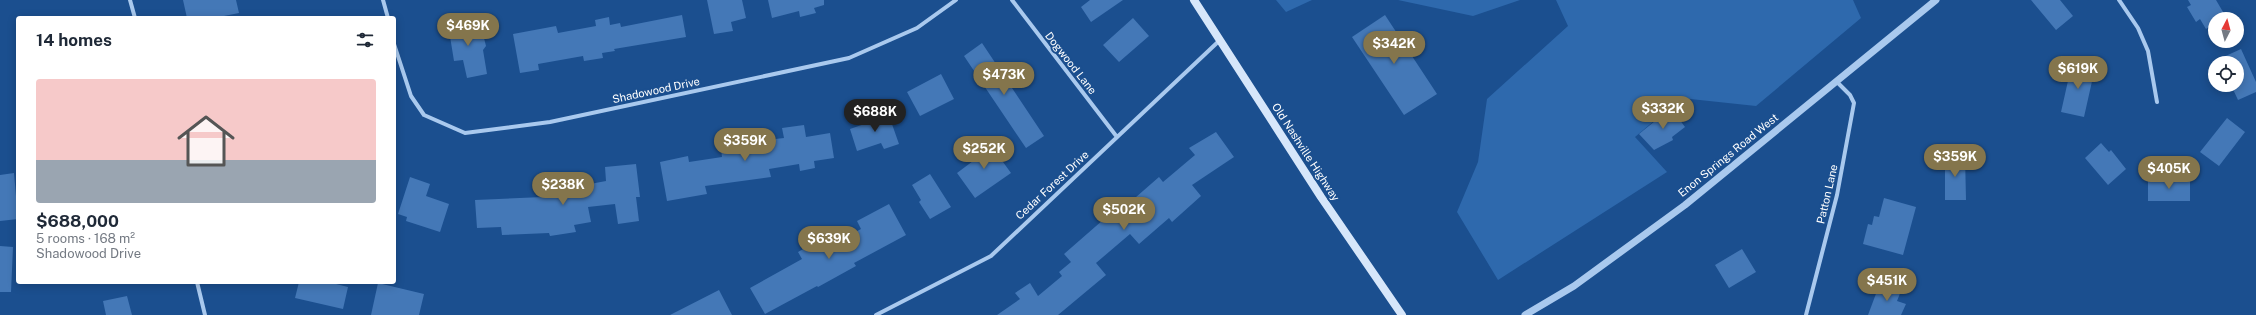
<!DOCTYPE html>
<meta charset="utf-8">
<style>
:root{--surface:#fff;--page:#f2f2f3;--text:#1f2937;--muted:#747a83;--line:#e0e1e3;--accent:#84754c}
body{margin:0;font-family:"Public Sans",sans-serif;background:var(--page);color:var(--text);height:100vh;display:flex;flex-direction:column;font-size:15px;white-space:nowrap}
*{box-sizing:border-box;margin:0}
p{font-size:13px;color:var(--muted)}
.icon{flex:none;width:22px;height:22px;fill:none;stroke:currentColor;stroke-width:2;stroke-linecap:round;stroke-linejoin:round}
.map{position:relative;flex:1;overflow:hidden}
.panel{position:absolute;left:16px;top:16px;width:380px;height:268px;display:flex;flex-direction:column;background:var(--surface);border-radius:4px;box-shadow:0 2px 10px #0003}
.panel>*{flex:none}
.needle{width:26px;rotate:6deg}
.tools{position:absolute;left:2208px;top:12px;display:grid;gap:8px}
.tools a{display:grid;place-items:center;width:36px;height:36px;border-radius:50%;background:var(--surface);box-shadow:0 2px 10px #0003;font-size:20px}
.price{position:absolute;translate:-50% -34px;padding:0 9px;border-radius:14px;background:var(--accent);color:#fff;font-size:13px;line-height:26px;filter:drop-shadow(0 1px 2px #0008)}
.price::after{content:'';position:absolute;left:50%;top:24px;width:12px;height:9px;margin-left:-6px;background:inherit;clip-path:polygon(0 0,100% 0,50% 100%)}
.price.selected{background:#222;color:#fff}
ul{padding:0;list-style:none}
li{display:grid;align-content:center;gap:8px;height:212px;padding:0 20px}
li+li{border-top:1px solid var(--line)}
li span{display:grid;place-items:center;height:124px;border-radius:4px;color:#555}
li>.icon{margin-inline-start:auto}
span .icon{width:72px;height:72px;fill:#fffc;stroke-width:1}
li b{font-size:17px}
h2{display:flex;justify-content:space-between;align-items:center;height:48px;padding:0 20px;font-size:17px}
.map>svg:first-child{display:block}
.green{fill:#2e69ad}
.building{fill:#4478b7}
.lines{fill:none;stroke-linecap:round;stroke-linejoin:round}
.minor{stroke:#a9c9ee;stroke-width:4}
.tertiary{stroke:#a9c9ee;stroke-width:7}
.secondary{stroke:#d6e6fa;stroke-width:8}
.labels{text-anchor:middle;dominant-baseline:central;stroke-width:4;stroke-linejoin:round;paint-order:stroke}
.street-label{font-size:11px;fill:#fff;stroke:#1b4f8f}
</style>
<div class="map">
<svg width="2256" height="315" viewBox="0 0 2256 315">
<rect width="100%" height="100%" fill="#1b4f8f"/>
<path class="green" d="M1276 0H1312L1286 12Z
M1398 0H1520L1473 16Z
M1556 0H1853L1861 18 1756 106 1681 98 1635 137 1667 172 1498 280 1457 212 1478 162 1487 99 1568 26Z"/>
<path class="building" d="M183 0H236L239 13 214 18H187Z
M707 0H742L746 18 731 22 733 31 714 34Z
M768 0H824V5L814 8 816 13 800 17 799 11 772 18Z
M1090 0H1123L1091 22 1081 7Z
M2031 0H2060L2073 16 2056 30Z
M2188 0H2216L2226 17 2215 19V23L2206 29 2200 19 2196 22 2187 7 2191 5Z
M682 15 686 37 614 49 615 51 602 53 603 58 584 61 583 56 538 64 539 70 520 73 513 34 556 26 558 33 596 26 595 20 609 17 610 25 620 23 621 27Z
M1385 15 1437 94 1404 115 1352 37Z
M1133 18 1149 36 1119 62 1103 45Z
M476 19 479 35 484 38 486 46 483 50 487 74 467 78 463 60 454 61 448 24Z
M982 43 1044 136 1026 148 964 56Z
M2241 49 2256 82V92L2238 100 2231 85H2237V63H2221L2219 59Z
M2072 63 2095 68 2084 117 2061 112Z
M941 74 954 99 920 116 907 92Z
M1671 108 1685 127 1672 137 1673 140 1654 150 1639 134Z
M887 110 899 144 884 149 881 143 857 151 850 129 876 120 874 115Z
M2227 118 2245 132 2219 166 2200 152Z
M804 125 806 137 830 133 834 158 814 161 815 168 800 171 799 164 769 169 771 177 705 186 707 194 667 201 660 162 688 156 689 162 722 157 720 141 741 138 742 143 784 138 782 128Z
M1216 132 1234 157 1192 185 1201 196 1172 222 1169 218 1139 244 1130 234 1096 263 1106 275 1058 315H997L1020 299 1015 293 1030 283 1038 296 1062 276 1059 272 1071 262 1064 254 1111 213 1118 209 1120 211 1159 177 1163 182 1195 155 1189 148Z
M987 140 1011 173 975 198 957 173 977 158 972 152Z
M2101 143 2109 152 2111 150 2126 169 2108 185 2085 158Z
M1945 155H1965L1966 200H1945Z
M636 164 640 197H636L639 221 618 224 615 204 588 207 591 222 574 225 576 232 550 236 549 233 502 235 501 227 477 228 475 200 543 197 542 193 606 181 605 167Z
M14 173 18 219 0 221V175Z
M930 174 951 207 930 219 919 202 921 200 912 185Z
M410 177 430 184 426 196 449 204 440 232 406 221 407 217 398 214Z
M2148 178H2190V201H2148Z
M1884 198 1916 207 1903 255 1863 244 1868 224 1872 225 1874 216 1879 217Z
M889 204 906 235 854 263 856 266 818 287 817 286 765 314 750 288 802 259 798 252 827 235 833 244 861 229 857 221Z
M0 246 13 247 11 292H0Z
M1742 249 1756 272 1729 288 1715 265Z
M299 282H328L348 287 343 309 295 298Z
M378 283 424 294 419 315H371Z
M1880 283 1901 291 1897 301 1906 304 1901 315H1868Z
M719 290 732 315H670Z
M127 296 132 315H106L103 301Z"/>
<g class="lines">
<path class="minor" d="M130 0 135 18
M383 0 388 18
M1012 0 1117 137
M2119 0 2138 28 2148 51 2157 102
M394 44 411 96 424 115 465 133 550 122 849 58 917 28 956 0
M197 282 205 315
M876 315 991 256 1220 40
M1806 315 1837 195 1854 103 1850 95 1836 81"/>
<path class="tertiary" d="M1525 315 1574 286 1685 205 1936 0"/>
<path class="secondary" d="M1194 0 1321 197 1402 315"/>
</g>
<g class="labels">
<g class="street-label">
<text transform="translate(1071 63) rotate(52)">Dogwood Lane</text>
<text transform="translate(656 90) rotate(-12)">Shadowood Drive</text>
<text transform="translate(1306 152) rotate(57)">Old Nashville Highway</text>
<text transform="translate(1728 155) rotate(-39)">Enon Springs Road West</text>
<text transform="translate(1052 185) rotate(-43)">Cedar Forest Drive</text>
<text transform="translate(1827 194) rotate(-77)">Patton Lane</text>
</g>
</g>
</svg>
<div class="tools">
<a><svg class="needle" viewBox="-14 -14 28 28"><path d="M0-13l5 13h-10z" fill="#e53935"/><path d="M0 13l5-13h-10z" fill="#747a83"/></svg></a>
<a><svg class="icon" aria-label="locate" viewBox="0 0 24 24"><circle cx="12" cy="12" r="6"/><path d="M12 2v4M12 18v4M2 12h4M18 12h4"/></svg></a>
</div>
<b class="price" style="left:468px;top:47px">$469K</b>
<b class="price" style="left:1394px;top:65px">$342K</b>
<b class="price" style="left:2078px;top:90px">$619K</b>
<b class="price" style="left:1004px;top:96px">$473K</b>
<b class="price" style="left:1663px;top:130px">$332K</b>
<b class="price selected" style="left:875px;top:133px">$688K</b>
<b class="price" style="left:745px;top:162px">$359K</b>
<b class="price" style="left:984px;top:170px">$252K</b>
<b class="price" style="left:1955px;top:178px">$359K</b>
<b class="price" style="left:2169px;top:190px">$405K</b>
<b class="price" style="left:563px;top:206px">$238K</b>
<b class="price" style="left:1124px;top:231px">$502K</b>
<b class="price" style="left:829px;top:260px">$639K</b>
<b class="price" style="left:1887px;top:302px">$451K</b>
<section class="panel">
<h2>14 homes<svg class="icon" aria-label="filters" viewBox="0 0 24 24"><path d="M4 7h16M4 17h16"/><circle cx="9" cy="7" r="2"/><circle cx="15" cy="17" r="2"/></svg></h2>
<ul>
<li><span style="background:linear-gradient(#f6c9c9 65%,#9aa5b1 0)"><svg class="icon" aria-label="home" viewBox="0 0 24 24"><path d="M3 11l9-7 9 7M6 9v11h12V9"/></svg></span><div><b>$688,000</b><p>5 rooms · 168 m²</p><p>Shadowood Drive</p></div></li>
</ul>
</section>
</div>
